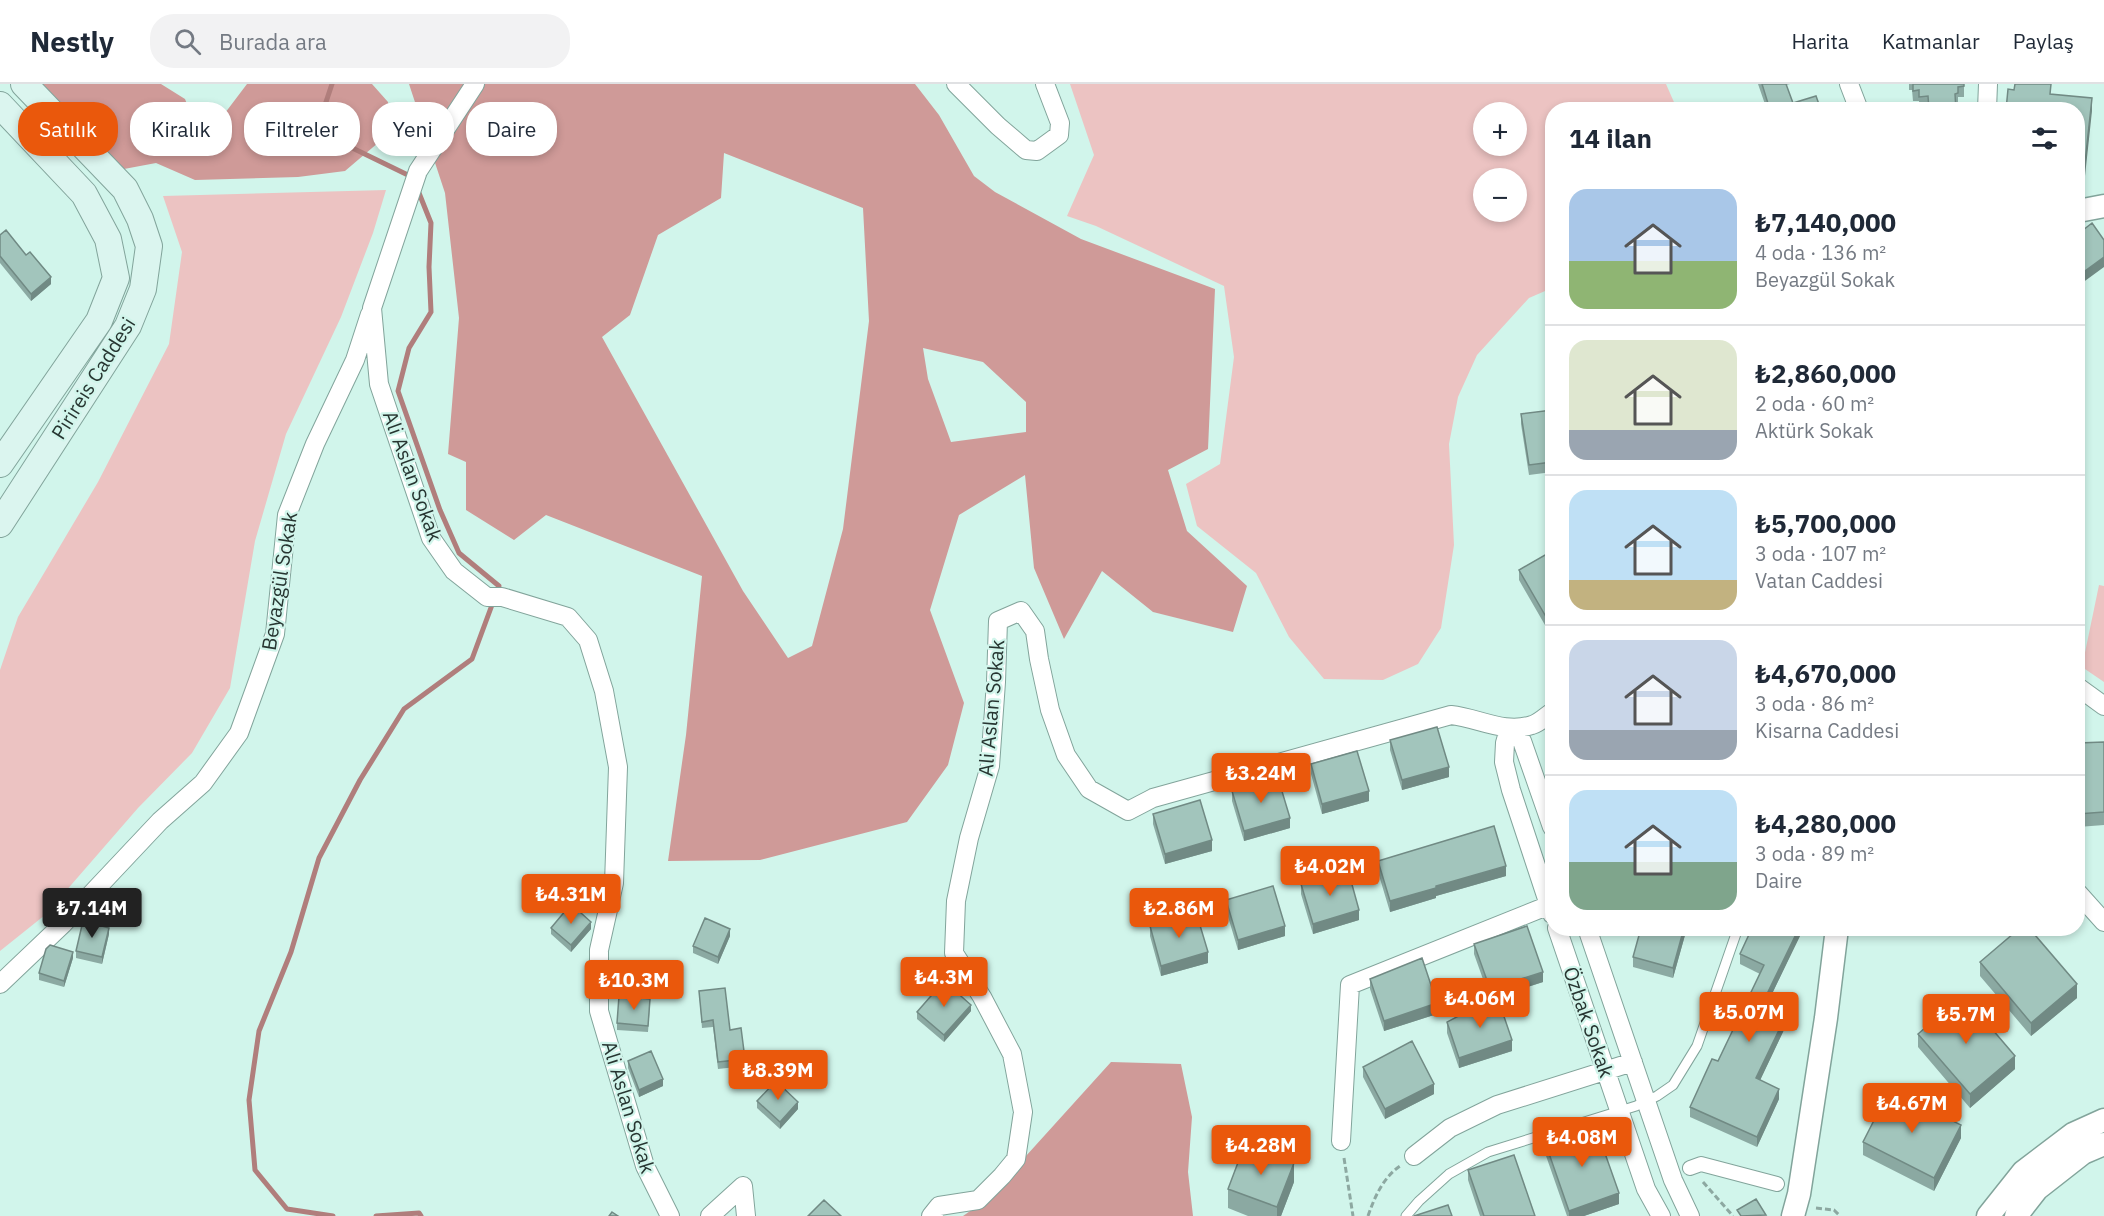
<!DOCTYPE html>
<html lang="tr">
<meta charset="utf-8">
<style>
:root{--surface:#fff;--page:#f2f2f3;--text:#1f2937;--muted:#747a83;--line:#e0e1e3;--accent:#ea580c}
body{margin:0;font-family:"IBM Plex Sans",sans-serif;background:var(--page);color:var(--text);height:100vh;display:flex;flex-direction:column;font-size:22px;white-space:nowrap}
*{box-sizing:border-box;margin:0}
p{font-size:20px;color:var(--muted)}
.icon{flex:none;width:33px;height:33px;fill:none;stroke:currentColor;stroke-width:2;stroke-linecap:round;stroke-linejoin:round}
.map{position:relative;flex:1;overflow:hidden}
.sheet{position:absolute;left:1545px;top:18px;width:540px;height:834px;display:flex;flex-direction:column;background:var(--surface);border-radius:24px;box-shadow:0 3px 9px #0003}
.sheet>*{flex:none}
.hud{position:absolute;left:18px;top:18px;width:570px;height:54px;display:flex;gap:12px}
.fabs{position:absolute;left:1473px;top:18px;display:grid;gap:12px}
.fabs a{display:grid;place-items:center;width:54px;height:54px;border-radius:50%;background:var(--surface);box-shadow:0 3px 9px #0003;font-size:30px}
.price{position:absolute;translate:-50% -51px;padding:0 14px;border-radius:6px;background:var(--accent);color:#fff;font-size:20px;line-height:39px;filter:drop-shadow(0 2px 3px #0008)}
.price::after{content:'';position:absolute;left:50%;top:36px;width:18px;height:14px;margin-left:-9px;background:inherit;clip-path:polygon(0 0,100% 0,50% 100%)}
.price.selected{background:#222;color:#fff}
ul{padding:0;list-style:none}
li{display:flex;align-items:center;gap:18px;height:150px;padding:0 24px}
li+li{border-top:2px solid var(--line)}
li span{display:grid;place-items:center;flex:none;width:168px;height:120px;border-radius:18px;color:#555}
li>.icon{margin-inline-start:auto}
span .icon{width:72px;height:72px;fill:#fffc;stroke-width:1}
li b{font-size:26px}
h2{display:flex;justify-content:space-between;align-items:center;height:72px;padding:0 24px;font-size:26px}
.pill{padding:0 21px;border-radius:24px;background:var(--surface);box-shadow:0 3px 9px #0003;font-size:21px;line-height:54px}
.pill.selected{background:var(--accent);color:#fff}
header{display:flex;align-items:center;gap:36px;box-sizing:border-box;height:84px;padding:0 30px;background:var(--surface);border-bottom:2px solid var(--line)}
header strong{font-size:28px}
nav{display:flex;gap:33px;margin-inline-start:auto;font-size:21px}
.search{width:420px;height:54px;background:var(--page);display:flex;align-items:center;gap:15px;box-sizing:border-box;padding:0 21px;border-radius:24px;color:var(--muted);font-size:22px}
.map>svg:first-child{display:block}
.green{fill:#ecc3c2;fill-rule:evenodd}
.forest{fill:#cf9a98;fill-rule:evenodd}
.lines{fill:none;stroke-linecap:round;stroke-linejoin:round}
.stream{stroke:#b07e7c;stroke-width:5}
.service-casing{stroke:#82a49b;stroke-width:11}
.pedestrian-casing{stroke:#82a49b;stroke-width:16}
.minor-casing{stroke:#82a49b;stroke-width:20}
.tertiary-casing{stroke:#82a49b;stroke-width:25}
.secondary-casing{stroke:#82a49b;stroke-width:28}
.path{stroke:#8da8a1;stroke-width:3;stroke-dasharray:6 3;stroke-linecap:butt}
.service{stroke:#fff;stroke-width:9}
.pedestrian{stroke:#fff;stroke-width:14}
.minor{stroke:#fff;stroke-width:18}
.tertiary{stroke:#fff;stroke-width:22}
.secondary{stroke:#dbf5ef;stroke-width:26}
.wall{fill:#8ba9a2}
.shaded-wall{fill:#718a84}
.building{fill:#a2c5bc;stroke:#718a84;stroke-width:1.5}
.labels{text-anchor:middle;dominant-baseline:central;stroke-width:4.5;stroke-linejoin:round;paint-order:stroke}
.street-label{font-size:20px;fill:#273531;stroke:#d1f5eb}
</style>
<header>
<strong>Nestly</strong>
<div class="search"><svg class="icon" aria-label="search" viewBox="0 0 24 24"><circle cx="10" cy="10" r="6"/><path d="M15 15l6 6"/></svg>Burada ara</div>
<nav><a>Harita</a><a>Katmanlar</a><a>Paylaş</a></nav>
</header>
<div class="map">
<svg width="2104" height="1132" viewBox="0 0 2104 1132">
<rect width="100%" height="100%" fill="#d1f5eb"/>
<path class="green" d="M1070 0H1666L1677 25 1552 26V204L1529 214 1477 271 1458 313 1449 360 1454 461 1441 544 1418 580 1383 596 1324 595 1289 553 1256 489 1197 442 1186 400 1220 380 1234 273 1224 202 1096 142 1067 132 1094 71ZM1516 28V62H1484V28ZM1516 94V128H1484V94Z
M386 106 373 149 341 233 286 350 255 457 230 604 192 669 138 724 45 831 0 867V586L18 533 98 398 169 260 182 168 163 112Z
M2099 501 2104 502V598L2082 583Z"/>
<path class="forest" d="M42 0H161L185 15 195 40 222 33 247 0H372L388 18 392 47 345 87 298 93 195 96 156 79 124 85Z
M409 0H915L939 31 974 92 995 108 1081 155 1215 205 1208 365 1168 386 1187 447 1247 502 1233 548 1153 528 1102 487 1064 555 1034 484 1025 391 959 431 930 526 964 619 948 681 907 738 760 776 668 777 686 651 702 492 546 431 514 456 466 426V378L448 370 459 234 445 109ZM724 69 863 124 869 237 843 445 812 562 788 574 743 507 602 253 630 231 658 151 721 114ZM923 264 983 278 1026 318V348L951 358 928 295Z
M1111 978 1181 980 1192 1033 1188 1088 1193 1132H963L986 1116Z"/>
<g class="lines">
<path class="stream" d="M332 0 323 27 338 57 412 93
M333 1132 287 1125 255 1086 249 1016 259 947 291 868 319 774 360 696 404 625 472 575 499 502 459 469 440 426 398 307 409 264 431 228 429 183 431 139 417 104
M376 1132 419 1129 421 1132"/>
<defs>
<path id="service" d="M1406 1132 1419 1117 1449 1090 1488 1068 1636 1022 1657 1012 1673 1001 1697 962 1738 844"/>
<path id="pedestrian" d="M1690 1084 1701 1080 1777 1100"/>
<path id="minor" d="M475 0 418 87 372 224 379 300 431 454 454 487 487 513H502L568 533 588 556 604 607 618 683 614 799 599 866V927L645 1082 670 1132
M956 0 998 42 1026 66 1037 67 1059 51 1060 39 1045 0
M1849 0 1859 26
M1987 26 1988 0
M2078 603 2104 622
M1552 743 1522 657 1509 645 1505 659 1504 678 1511 706 1552 830
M2078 809 2104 838
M1557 844 1646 1105 1661 1132
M1587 844 1673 1096 1690 1132
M0 900 63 840 160 737 203 699 239 649 275 550 287 431 315 360 355 276 370 230
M1341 1057 1350 901 1552 820
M1414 1072 1450 1044 1497 1021 1633 978
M710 1132 743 1102 746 1132
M931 1132 939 1122 978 1116 1002 1092 1016 1075 1023 1028 1012 970 982 913 954 869 956 817 969 754 990 682 996 598 998 537 1021 527 1035 547 1039 575 1050 626 1066 671 1089 705 1128 727 1153 714 1451 631C1479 634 1504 650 1532 641 1539 639 1546 632 1552 628"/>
<path id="tertiary" d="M2078 127 2104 122
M1793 1132 1799 1110 1826 934 1837 844
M1988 1132 2023 1088 2073 1050 2104 1036
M2016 1132 2037 1105 2083 1069 2104 1060"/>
<path id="secondary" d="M0 21 84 110 108 155 116 194 99 237 0 380
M0 440 128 242 143 205 149 162 140 135 125 105 24 0"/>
</defs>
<use href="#service" class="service-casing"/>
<use href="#pedestrian" class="pedestrian-casing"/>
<use href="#minor" class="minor-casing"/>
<use href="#tertiary" class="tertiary-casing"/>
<use href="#secondary" class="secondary-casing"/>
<path class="path" d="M1344 1074 1353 1132
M1703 1098 1733 1132
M1816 1124 1834 1126 1840 1132
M1368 1132C1375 1112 1383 1094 1400 1082"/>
<use href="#service" class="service"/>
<use href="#pedestrian" class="pedestrian"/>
<use href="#minor" class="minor"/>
<use href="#tertiary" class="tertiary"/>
<use href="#secondary" class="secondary"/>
</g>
<path class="wall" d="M1758 0H1790L1786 1 1793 19 1821 26H1767Z
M1909 0H1964V13H1958V20H1956V26H1928V22L1919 23V17H1913L1912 6H1909Z
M0 151 51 200 31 217 0 179Z
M1551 247 1552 250V260L1551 258Z
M1552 326V388L1529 391 1521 340V330Z
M1552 467 1549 548 1519 496V486Z
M1390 656 1449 693 1402 706 1390 666Z
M2104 658V741L2078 743V659Z
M1311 680 1369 717 1322 730 1311 690Z
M1232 707 1290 744 1244 757 1232 717Z
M1153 730 1212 767 1165 780 1153 740Z
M1378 777 1506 792 1436 812V814L1390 828 1378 788Z
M1301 800 1359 836 1313 850 1301 810Z
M1226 816 1285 852 1238 866 1226 826Z
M1150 842 1208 879 1161 892 1150 852Z
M551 844 591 845 571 868 551 850Z
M1641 844H1687L1673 894 1633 883V873Z
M1803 844 1772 910 1792 929 1760 996 1779 1015 1757 1063 1690 1033V1023L1718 977 1760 890 1740 880V870Z
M109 850 102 880 76 874V867Z
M730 852 718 880 693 869V862Z
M1474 860 1543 898 1498 913 1512 967 1459 984 1447 949V938L1496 913 1494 911 1489 912 1474 870Z
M73 874 64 903 39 896V889Z
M1980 878 2077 914 2031 952 1980 892Z
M1370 895 1437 930 1384 947 1370 905Z
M699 907 730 946 745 975V982L718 985 713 943 702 944Z
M650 921 648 948 617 946V939Z
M971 927 944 958 917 935V928Z
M1918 950 2015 985 1970 1024 1918 963Z
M628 977 663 1002 639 1013 628 984Z
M1363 983 1434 1010 1385 1035 1363 993Z
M757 1017 798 1025 780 1045 757 1024Z
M1961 1054 1934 1107 1863 1071V1058Z
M1545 1058 1619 1120 1584 1132H1567L1545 1069Z
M1468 1086 1535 1132H1480L1468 1096Z
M1294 1098 1281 1132H1248L1228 1124V1105Z"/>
<path class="shaded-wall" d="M2092 14V27L2085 92 2078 96V84Z
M2104 173V183L2078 202V192Z
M51 193V200L31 217V210Z
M1552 536V546L1549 548V538Z
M1449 683V693L1402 706V696Z
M1369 707V717L1322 730V720Z
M1290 734V744L1244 757V747Z
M1212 756V767L1165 780V770Z
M1506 782V792L1436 812V814L1390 828V817L1436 802Z
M1359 826V836L1313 850V840Z
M591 838V845L571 868V861Z
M1285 842V852L1238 866V856Z
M109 844V850L102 880V873Z
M1684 844H1687L1673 894V884Z
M1799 844H1803V846L1768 918V908Z
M730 845V852L718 880V873Z
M73 868V874L64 903V897Z
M1208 868V879L1161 892V882Z
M1543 888V898L1495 913V903Z
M2077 900V914L2031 952V939Z
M1494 901V911L1489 912V902Z
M1437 919V930L1384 947V937Z
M1792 919V929L1756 1005V994Z
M971 921V927L944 958V951Z
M1512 956V967L1459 984V974Z
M2015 972V985L1970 1024V1010Z
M663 995V1002L639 1013V1006Z
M1434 1000V1010L1385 1035V1025Z
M1779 1005V1015L1757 1063V1053Z
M798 1018V1025L780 1045V1038Z
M1961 1041V1054L1934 1107V1094Z
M1294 1079V1098L1281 1132H1277V1123Z
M1619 1109V1120L1584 1132H1569V1127Z"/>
<path class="building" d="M1762 0H1786L1793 19 1816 12 1821 26H1770Z
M1913 0H1964V2L1958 3V9L1955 10 1956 26H1929L1928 12 1919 13V6L1913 7Z
M2015 0H2051L2050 10 2092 14 2085 79 2078 84V26H2006L2008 5 2014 6Z
M2092 139 2104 156V173L2078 192V150Z
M6 146 26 171 30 168 51 193 31 210 0 172V151Z
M1552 326V378L1529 381 1521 330Z
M1552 467V536L1549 538 1519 486Z
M1437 643 1449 683 1402 696 1390 656Z
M2104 658V728L2078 730V659Z
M1357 667 1369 707 1322 720 1311 680Z
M1278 694 1290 734 1244 747 1232 707Z
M1200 716 1212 756 1165 770 1153 730Z
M1494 742 1506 782 1436 802V804L1390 817 1378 777Z
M1348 786 1359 826 1313 840 1301 800Z
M1273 802 1285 842 1238 856 1226 816Z
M571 820 591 838 571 861 551 844Z
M1196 828 1208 868 1161 882 1150 842Z
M705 834 730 845 718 873 693 862Z
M83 837 109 844 102 873 76 867Z
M1527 842 1543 888 1495 903 1494 901 1489 902 1474 860Z
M1641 844H1684L1673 884 1633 873Z
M1752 844H1799L1768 908 1792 919 1756 994 1779 1005 1757 1053 1690 1023 1712 975 1718 977 1764 881 1740 870Z
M2020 844H2029L2077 900 2031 939 1980 878Z
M50 861 73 868 64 897 39 889 46 865Z
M1422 874 1437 919 1384 937 1370 895Z
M944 897 971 921 944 951 917 928Z
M725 904 730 946 741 944 745 975 718 978 713 936 702 938 699 907Z
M1963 911 2015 972 1970 1010 1918 950Z
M619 912 650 915 648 942 617 939Z
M1497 912 1512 956 1459 974 1447 938Z
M1412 957 1434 1000 1385 1025 1363 983Z
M651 967 663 995 639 1006 628 977Z
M776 997 798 1018 780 1038 757 1017Z
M1890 1005 1961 1041 1934 1094 1863 1058Z
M1595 1041 1619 1109 1569 1127 1545 1058Z
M1245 1060 1294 1079 1277 1123 1228 1105Z
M1514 1071 1535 1132H1484L1468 1086Z
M1756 1115 1766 1131 1741 1132 1737 1126Z
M824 1116 841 1132H808Z
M1448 1121 1452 1132H1414Z
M612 1128 618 1132H609Z"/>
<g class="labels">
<g class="street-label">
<text transform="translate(93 294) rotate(-58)">Pirireis Caddesi</text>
<text transform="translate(413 392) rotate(70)">Ali Aslan Sokak</text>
<text transform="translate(279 497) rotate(-81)">Beyazgül Sokak</text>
<text transform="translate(991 624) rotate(-85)">Ali Aslan Sokak</text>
<text transform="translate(1589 938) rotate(71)">Özbak Sokak</text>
<text transform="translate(629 1023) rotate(73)">Ali Aslan Sokak</text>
</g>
</g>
</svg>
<div class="fabs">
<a>+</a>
<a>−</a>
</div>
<b class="price" style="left:1261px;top:720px">₺3.24M</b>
<b class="price" style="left:1330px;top:813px">₺4.02M</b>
<b class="price" style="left:571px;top:841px">₺4.31M</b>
<b class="price selected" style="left:92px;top:855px">₺7.14M</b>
<b class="price" style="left:1179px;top:855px">₺2.86M</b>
<b class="price" style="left:944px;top:924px">₺4.3M</b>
<b class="price" style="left:634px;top:927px">₺10.3M</b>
<b class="price" style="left:1480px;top:945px">₺4.06M</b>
<b class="price" style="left:1749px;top:959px">₺5.07M</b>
<b class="price" style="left:1966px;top:961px">₺5.7M</b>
<b class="price" style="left:778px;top:1017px">₺8.39M</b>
<b class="price" style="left:1912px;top:1050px">₺4.67M</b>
<b class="price" style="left:1582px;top:1084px">₺4.08M</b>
<b class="price" style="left:1261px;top:1092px">₺4.28M</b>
<div class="hud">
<a class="pill selected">Satılık</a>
<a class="pill">Kiralık</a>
<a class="pill">Filtreler</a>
<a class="pill">Yeni</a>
<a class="pill">Daire</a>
</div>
<section class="sheet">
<h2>14 ilan<svg class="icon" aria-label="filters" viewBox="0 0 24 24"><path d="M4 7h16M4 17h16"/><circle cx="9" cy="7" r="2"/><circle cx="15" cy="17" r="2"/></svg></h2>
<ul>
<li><span style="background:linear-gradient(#a9c7e8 60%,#8fb573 0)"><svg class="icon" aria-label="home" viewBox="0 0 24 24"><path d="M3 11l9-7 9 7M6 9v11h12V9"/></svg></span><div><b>₺7,140,000</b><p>4 oda · 136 m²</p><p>Beyazgül Sokak</p></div></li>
<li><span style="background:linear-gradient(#dfe7d0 75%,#9aa5b1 0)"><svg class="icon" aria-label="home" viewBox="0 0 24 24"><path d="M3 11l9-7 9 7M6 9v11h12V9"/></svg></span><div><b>₺2,860,000</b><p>2 oda · 60 m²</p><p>Aktürk Sokak</p></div></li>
<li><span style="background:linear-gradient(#bfe0f5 75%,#c2b280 0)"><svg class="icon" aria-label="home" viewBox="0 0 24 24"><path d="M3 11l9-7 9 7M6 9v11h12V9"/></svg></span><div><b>₺5,700,000</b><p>3 oda · 107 m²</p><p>Vatan Caddesi</p></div></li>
<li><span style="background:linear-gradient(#c9d6e8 75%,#9aa5b1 0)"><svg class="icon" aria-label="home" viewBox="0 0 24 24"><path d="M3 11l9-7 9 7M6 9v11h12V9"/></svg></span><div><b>₺4,670,000</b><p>3 oda · 86 m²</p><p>Kisarna Caddesi</p></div></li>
<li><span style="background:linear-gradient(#bfe0f5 60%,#7fa58c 0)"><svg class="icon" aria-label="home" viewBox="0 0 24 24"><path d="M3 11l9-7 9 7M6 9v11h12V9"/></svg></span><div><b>₺4,280,000</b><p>3 oda · 89 m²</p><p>Daire</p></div></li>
</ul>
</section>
</div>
